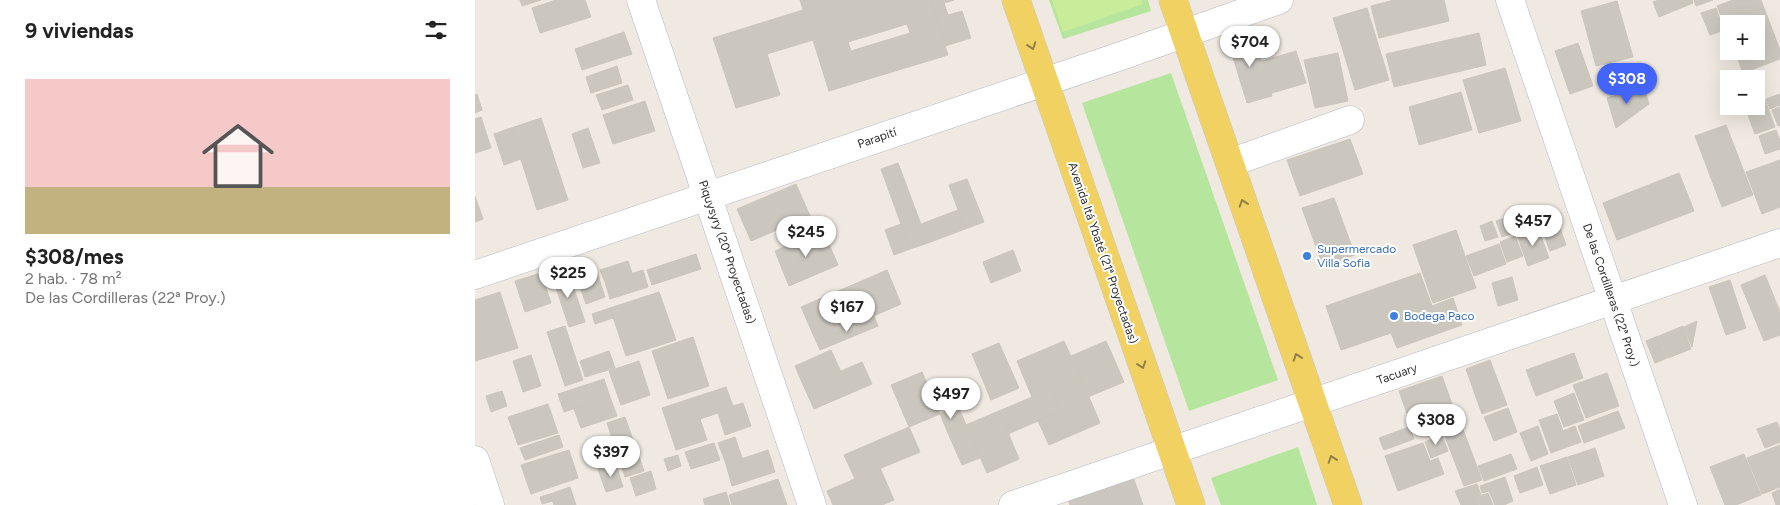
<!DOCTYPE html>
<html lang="es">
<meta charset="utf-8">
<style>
:root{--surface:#fff;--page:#f2f2f2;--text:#222;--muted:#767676;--line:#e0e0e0;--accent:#4264fb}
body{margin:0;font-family:Figtree,sans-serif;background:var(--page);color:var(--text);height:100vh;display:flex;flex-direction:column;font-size:19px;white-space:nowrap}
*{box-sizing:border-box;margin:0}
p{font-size:16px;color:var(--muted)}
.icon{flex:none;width:28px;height:28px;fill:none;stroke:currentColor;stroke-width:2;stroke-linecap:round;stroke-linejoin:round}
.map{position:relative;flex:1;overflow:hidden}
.sheet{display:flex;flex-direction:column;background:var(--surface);width:475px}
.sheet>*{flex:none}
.fabs{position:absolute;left:1245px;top:15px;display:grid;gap:10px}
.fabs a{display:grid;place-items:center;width:45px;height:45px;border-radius:0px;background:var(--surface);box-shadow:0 5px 20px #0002;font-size:25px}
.price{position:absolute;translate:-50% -42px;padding:0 11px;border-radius:18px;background:#fff;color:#222;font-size:16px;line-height:32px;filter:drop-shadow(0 1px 2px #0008)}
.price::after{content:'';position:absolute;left:50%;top:30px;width:15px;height:11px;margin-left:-8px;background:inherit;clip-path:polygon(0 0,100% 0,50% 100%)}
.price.current{background:var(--accent);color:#fff}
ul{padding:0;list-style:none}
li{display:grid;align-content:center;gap:10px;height:265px;padding:0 25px}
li+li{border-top:1px solid var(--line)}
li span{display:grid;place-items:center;height:155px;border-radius:0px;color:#555}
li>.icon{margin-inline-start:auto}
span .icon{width:90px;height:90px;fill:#fffc;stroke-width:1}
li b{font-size:21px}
h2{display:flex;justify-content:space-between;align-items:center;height:60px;padding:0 25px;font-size:21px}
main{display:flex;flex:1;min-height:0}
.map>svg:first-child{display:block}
.park{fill:#b6e59e}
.pitch{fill:#c9ec9a}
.building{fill:#cbc7bf;stroke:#cbc5ba;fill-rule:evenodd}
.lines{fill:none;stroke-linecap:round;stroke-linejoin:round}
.minor-casing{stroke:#b4b7c1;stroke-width:29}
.major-casing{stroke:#c9c9c9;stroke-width:29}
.minor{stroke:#fff;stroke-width:28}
.major{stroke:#f2d163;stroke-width:28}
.oneway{stroke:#908048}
.shop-dot{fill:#3f7fe0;stroke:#fff;stroke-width:2}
.labels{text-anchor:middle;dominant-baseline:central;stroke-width:4;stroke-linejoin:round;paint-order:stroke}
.street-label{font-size:12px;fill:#2e2e2e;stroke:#fff}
.shop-label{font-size:12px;fill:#366cbe;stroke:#fff;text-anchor:start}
</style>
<main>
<section class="sheet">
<h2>9 viviendas<svg class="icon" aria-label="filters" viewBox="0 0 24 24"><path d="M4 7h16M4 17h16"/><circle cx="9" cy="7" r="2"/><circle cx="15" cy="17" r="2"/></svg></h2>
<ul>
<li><span style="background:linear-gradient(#f6c9c9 70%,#c2b280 0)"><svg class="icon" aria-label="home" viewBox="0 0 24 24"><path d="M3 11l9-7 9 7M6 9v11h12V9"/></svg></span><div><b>$308/mes</b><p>2 hab. · 78 m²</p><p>De las Cordilleras (22ª Proy.)</p></div></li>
</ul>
</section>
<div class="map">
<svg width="1305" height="505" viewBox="0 0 1305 505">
<rect width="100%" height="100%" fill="#efe9e1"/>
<path class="park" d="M574 0H673L676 11 588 39Z
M696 73 803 380 714 411 607 103Z
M823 447 842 505H746L736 478Z"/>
<path class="pitch" d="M577 0H666L668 4 588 32Z"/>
<path class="building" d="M45 0H66L47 6Z
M81 0H110L116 17 65 33 57 8Z
M325 0H456L473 55 354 91 338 40 292 54 305 95 261 108 238 38 328 10ZM432 24 435 33 376 51 373 42Z
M456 0H479L469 3 473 15 487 11 496 38 470 46Z
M919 0H969L974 21 904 38 896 6Z
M1184 0H1217L1218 3 1184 17 1178 2Z
M1219 0H1238L1221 6Z
M1258 0H1286L1305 50V59L1268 73 1260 51H1281V24H1254V36L1242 6Z
M1142 1 1158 57 1121 66 1106 11Z
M892 8 914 80 880 90 858 18Z
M1241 8 1249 30 1235 35 1226 13Z
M793 28 801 53 787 58 779 33Z
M149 32 157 54 107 70 100 49Z
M778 33 797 96 772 103 753 41Z
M1004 33 1011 65 919 87 911 54Z
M1103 43 1118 86 1095 94 1080 51Z
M821 51 831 83 797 93 787 61Z
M863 53 873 101 840 108 829 60Z
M142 66 147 83 116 93 111 77Z
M1030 68 1046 121 1004 133 988 80Z
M153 85 158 100 127 110 121 95Z
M1169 87 1174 104 1141 128 1132 98Z
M986 92 997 130 944 145 934 107Z
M2 94 7 110 0 113V95Z
M1305 94V105L1295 109 1291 99Z
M1290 100 1300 127 1280 134 1270 107 1281 106V103Z
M170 101 180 131 138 144 128 115Z
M1305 107V125L1303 126 1297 110Z
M6 117 16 148 0 153V119Z
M66 118 93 200 62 210 36 128Z
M1251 125 1278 195 1247 207 1220 136Z
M36 128 46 159 29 165 19 134Z
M113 128 125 163 108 168 97 134Z
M1301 130 1305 141V149L1290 154 1284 136Z
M875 139 888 174 825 196 812 160Z
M1305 160V207L1287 214 1271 172Z
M423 163 453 243 435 249 406 169Z
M1204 173 1219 211 1142 240 1128 203Z
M492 179 509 222 490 229 474 185Z
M321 184 335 216 276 241 262 209Z
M0 196 8 219 0 222Z
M859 198 880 255 848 266 827 208Z
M1055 209 1061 225 1027 237 1021 221Z
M483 210 490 229 453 243 446 224Z
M1082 220 1091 245 1075 251 1066 226Z
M1017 221 1023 237 1010 241 1005 226Z
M426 224 435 249 419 255 410 230Z
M1063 228 1074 258 1053 266 1042 235Z
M348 230 363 265 314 286 300 251Z
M981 230 1001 288 958 303 938 245Z
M1040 236 1048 256 1032 262 1025 242Z
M1024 244 1031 264 999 276 991 256Z
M538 250 546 271 516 283 508 262Z
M221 254 226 269 177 285 172 270Z
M153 261 157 273 130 282 125 270Z
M119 263 130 297 111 304 99 269Z
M93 270 110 322 94 327 77 276Z
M168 270 173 287 135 299 130 282Z
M412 270 426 304 341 341 326 307Z
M66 273 76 303 50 312 40 281Z
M945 273 957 306 978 298 987 325 922 348 916 333 866 350 851 306Z
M1290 275 1305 312V335L1289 341 1266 285Z
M1037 277 1043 300 1023 306 1017 283Z
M1255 280 1271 328 1251 335 1234 287Z
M25 292 43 348 0 361V300Z
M184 292 201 340 151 356 135 308Z
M135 308 138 318 120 324 117 314Z
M399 316 403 326 345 350 341 341Z
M1222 321 1217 347 1209 327Z
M90 326 108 380 90 386 72 332Z
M1208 326 1216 349 1193 358 1184 336Z
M1183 336 1192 358 1180 363 1171 341Z
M218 337 234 386 193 399 177 351Z
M589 341 605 376 557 397 542 361Z
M631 341 640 361 605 376 596 356Z
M524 343 544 388 516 400 497 354Z
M356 350 366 372 329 387 320 366Z
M134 351 140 368 110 377 105 361Z
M1099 353 1108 378 1061 396 1051 370Z
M56 355 66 386 48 392 38 361Z
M1015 360 1032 405 1007 414 991 369Z
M164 361 175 395 146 405 134 371Z
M640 361 649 382 613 397 605 376Z
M387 362 397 384 339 409 329 387Z
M447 372 465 414 434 427 416 385Z
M1132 373 1144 406 1111 418 1098 385Z
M605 376 625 423 574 445 563 421 586 411 576 389Z
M967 376 977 404 934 419 924 391Z
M129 379 135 397 89 412 83 394Z
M251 387 258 406 268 403 276 426 250 435 243 413 225 419 232 440 201 450 187 408Z
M576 389 586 411 533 434 524 411Z
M27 391 32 406 16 412 11 396Z
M1099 393 1109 420 1089 427 1079 401Z
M135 397 142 416 106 428 99 409Z
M73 404 83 433 43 445 33 417Z
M483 406 491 425 487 426 479 408Z
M479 408 487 426 473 433 465 414Z
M968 408 973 421 940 433 936 421Z
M1033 408 1042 432 1019 441 1009 417Z
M524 411 544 459 512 473 491 425Z
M1143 411 1150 428 1109 443 1103 426Z
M1082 414 1088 431 1100 426 1106 442 1076 453 1064 420Z
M150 417 169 471 150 477 132 423Z
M1302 422 1305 430V442L1290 448 1282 429Z
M491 425 505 458 487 465 473 433Z
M1063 426 1073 454 1056 461 1045 433Z
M434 427 445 452 380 479 369 455Z
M934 427 939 439 909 450 904 438Z
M987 427 1007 480 989 486 969 434Z
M84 435 88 447 50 460 45 448Z
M967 435 973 451 956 458 950 442Z
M260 437 267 458 251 464 243 443Z
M239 443 245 460 216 469 210 452Z
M948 443 955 461 963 458 969 474 923 491 910 456Z
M1305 445V487L1287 494 1272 458Z
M1120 448 1129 476 1103 485 1093 457Z
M94 450 103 478 56 494 46 465Z
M293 450 300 472 257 486 251 464Z
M1036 454 1042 469 1009 481 1003 466Z
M1269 454 1286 495 1261 505H1250L1235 467Z
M203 455 206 466 193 471 189 459Z
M1092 457 1101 485 1075 494 1065 466Z
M141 464 148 487 131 492 123 469Z
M1062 467 1068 485 1045 493 1039 476Z
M405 468 419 500 407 505H358L352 491Z
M176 471 181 489 161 496 155 478Z
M658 477 668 505H595L593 499Z
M1030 477 1038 501 1029 505H1020L1014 491 1007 493 1005 486Z
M303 479 312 505H257L254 495Z
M1002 484 1006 495 1001 497 1004 505H986L980 491Z
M95 487 101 505H79L75 494Z
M1305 489V505H1301L1297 493Z
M251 492 255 505H230L228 499Z
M1013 493 1018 505H1005L1002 497Z
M75 494 78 501 67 504 65 497Z"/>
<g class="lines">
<defs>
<path id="minor" d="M166 0 337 505
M1035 0 1208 505
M755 163 875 120
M0 275 643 57 804 0
M0 460 15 505
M538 505 1305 243"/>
<path id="major" d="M541 0 716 505
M698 0 873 505"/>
</defs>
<use href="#minor" class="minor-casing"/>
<use href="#major" class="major-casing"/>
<use href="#minor" class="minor"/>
<use href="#major" class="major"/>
</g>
<defs><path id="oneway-chevron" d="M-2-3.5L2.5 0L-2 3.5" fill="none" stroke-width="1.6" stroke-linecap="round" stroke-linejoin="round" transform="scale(1.25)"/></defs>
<g class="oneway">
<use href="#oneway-chevron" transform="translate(557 46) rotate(71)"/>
<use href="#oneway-chevron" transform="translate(768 203) rotate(-109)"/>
<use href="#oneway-chevron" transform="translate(822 357) rotate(-109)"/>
<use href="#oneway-chevron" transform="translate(667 365) rotate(71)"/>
<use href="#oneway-chevron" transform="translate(857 459) rotate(-109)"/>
</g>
<g class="shop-dot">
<circle cx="832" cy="256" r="5"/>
<circle cx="919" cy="316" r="5"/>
</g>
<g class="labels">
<g class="street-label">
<text transform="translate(402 138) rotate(-19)">Parapití</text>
<text transform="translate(252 252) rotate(71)">Piquysyry (20ª Proyectadas)</text>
<text transform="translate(628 253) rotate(71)">Avenida Itá Ybaté (21ª Proyectadas)</text>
<text transform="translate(1136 295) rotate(71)">De las Cordilleras (22ª Proy.)</text>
<text transform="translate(922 374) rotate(-19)">Tacuary</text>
</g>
<g class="shop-label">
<text x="842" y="249">Supermercado<tspan x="842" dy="14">Villa Sofia</tspan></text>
<text x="929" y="316">Bodega Paco</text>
</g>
</g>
</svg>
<div class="fabs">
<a>+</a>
<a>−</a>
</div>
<b class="price" style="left:775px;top:68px">$704</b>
<b class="price current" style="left:1152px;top:105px">$308</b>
<b class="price" style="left:1058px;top:247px">$457</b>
<b class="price" style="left:331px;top:258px">$245</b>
<b class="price" style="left:93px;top:299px">$225</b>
<b class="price" style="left:372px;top:333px">$167</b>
<b class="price" style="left:476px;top:420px">$497</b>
<b class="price" style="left:961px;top:446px">$308</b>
<b class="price" style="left:136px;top:478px">$397</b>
</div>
</main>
